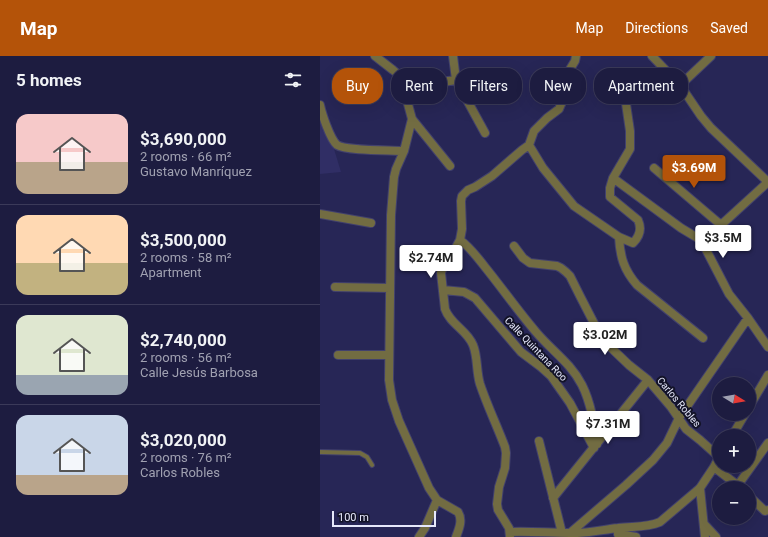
<!DOCTYPE html>
<meta charset="utf-8">
<style>
:root{--surface:#1d1c40;--page:#252547;--text:#f1f3f6;--muted:#a0a1b1;--line:#3b3a59;--accent:#b45309}
body{margin:0;font-family:Roboto,sans-serif;background:var(--page);color:var(--text);height:100vh;display:flex;flex-direction:column;font-size:15px;white-space:nowrap}
*{box-sizing:border-box;margin:0}
p{font-size:13px;color:var(--muted)}
.icon{flex:none;width:22px;height:22px;fill:none;stroke:currentColor;stroke-width:2;stroke-linecap:round;stroke-linejoin:round}
.map{position:relative;flex:1;overflow:hidden}
.side{display:flex;flex-direction:column;background:var(--surface);width:320px}
.side>*{flex:none}
.banner{position:absolute;left:12px;top:12px;width:376px;height:36px;display:flex;gap:8px}
.needle{width:26px;rotate:101deg}
.controls{position:absolute;left:392px;top:321px;display:grid;gap:8px}
.controls a{display:grid;place-items:center;width:44px;height:44px;border-radius:50%;background:var(--surface);box-shadow:0 4px 16px #0002,0 0 0 1px var(--line);font-size:20px}
.scale{position:absolute;left:12px;bottom:10px;width:104px;box-sizing:border-box;padding-left:4px;border:2px solid #e6e8fb;border-top:0;font-size:11px;line-height:14px;white-space:nowrap;color:#e6e8fb;-webkit-text-stroke:3px #131328;paint-order:stroke}
.price{position:absolute;translate:-50% -34px;padding:0 9px;border-radius:4px;background:#fff;color:#222;font-size:13px;line-height:26px;filter:drop-shadow(0 1px 2px #0008)}
.price::after{content:'';position:absolute;left:50%;top:24px;width:12px;height:9px;margin-left:-6px;background:inherit;clip-path:polygon(0 0,100% 0,50% 100%)}
.price.on{background:var(--accent);color:#fff}
ul{padding:0;list-style:none}
li{display:flex;align-items:center;gap:12px;height:100px;padding:0 16px}
li+li{border-top:1px solid var(--line)}
li span{display:grid;place-items:center;flex:none;width:112px;height:80px;border-radius:12px;color:#555}
li>.icon{margin-inline-start:auto}
span .icon{width:48px;height:48px;fill:#fffc;stroke-width:1}
li b{font-size:17px}
h2{display:flex;justify-content:space-between;align-items:center;height:48px;padding:0 16px;font-size:17px}
.pill{padding:0 14px;border-radius:16px;background:var(--surface);box-shadow:0 4px 16px #0002,0 0 0 1px var(--line);font-size:14px;line-height:36px}
.pill.on{background:var(--accent);color:#fff}
header{display:flex;align-items:center;gap:24px;box-sizing:border-box;height:56px;padding:0 20px;background:var(--accent);color:#fff}
header strong{font-size:19px}
nav{display:flex;gap:22px;margin-inline-start:auto;font-size:14px}
main{display:flex;flex:1;min-height:0}
.map>svg:first-child{display:block}
.built{fill:#302e65}
.lines{fill:none;stroke-linecap:round;stroke-linejoin:round}
.lane-casing{stroke:#42416d;stroke-width:6}
.street-casing{stroke:#42416d;stroke-width:10}
.lane{stroke:#726c42;stroke-width:4}
.street{stroke:#726c42;stroke-width:8}
.labels{text-anchor:middle;dominant-baseline:central;stroke-width:4;stroke-linejoin:round;paint-order:stroke}
.street-label{font-size:10px;fill:#e6e8fb;stroke:#131328}
</style>
<header>
<strong>Map</strong>
<nav><a>Map</a><a>Directions</a><a>Saved</a></nav>
</header>
<main>
<section class="side">
<h2>5 homes<svg class="icon" aria-label="filters" viewBox="0 0 24 24"><path d="M4 7h16M4 17h16"/><circle cx="9" cy="7" r="2"/><circle cx="15" cy="17" r="2"/></svg></h2>
<ul>
<li><span style="background:linear-gradient(#f6c9c9 60%,#b9a48a 0)"><svg class="icon" aria-label="home" viewBox="0 0 24 24"><path d="M3 11l9-7 9 7M6 9v11h12V9"/></svg></span><div><b>$3,690,000</b><p>2 rooms · 66 m²</p><p>Gustavo Manríquez</p></div></li>
<li><span style="background:linear-gradient(#ffd9b3 60%,#c2b280 0)"><svg class="icon" aria-label="home" viewBox="0 0 24 24"><path d="M3 11l9-7 9 7M6 9v11h12V9"/></svg></span><div><b>$3,500,000</b><p>2 rooms · 58 m²</p><p>Apartment</p></div></li>
<li><span style="background:linear-gradient(#dfe7d0 75%,#9aa5b1 0)"><svg class="icon" aria-label="home" viewBox="0 0 24 24"><path d="M3 11l9-7 9 7M6 9v11h12V9"/></svg></span><div><b>$2,740,000</b><p>2 rooms · 56 m²</p><p>Calle Jesús Barbosa</p></div></li>
<li><span style="background:linear-gradient(#c9d6e8 75%,#b9a48a 0)"><svg class="icon" aria-label="home" viewBox="0 0 24 24"><path d="M3 11l9-7 9 7M6 9v11h12V9"/></svg></span><div><b>$3,020,000</b><p>2 rooms · 76 m²</p><p>Carlos Robles</p></div></li>
</ul>
</section>
<div class="map">
<svg width="448" height="481" viewBox="0 0 448 481">
<rect width="100%" height="100%" fill="#272656"/>
<path class="built" d="M0 61 14 93 21 116 0 118Z"/>
<g class="lines">
<defs>
<path id="lane" d="M0 396 40 397 47 401 52 409"/>
<path id="street" d="M55 0 73 14 79 19 85 37 92 63 130 110
M133 0 136 24 165 77
M332 0 360 29 381 60 391 72 448 126
M79 19C100 23 115 28 136 24
M0 49C2 58 10 83 17 89 26 95 71 94 84 95
M92 63 84 95 76 113 74 121 71 159 69 324 72 344 79 365 109 432 117 444 138 456C143 464 139 473 136 481
M209 89 223 112 254 150 299 181 313 187C320 180 322 173 318 164L290 141V132L293 122 310 93V75L305 41 306 34 309 31H311L351 36 356 33 391 0
M334 112 401 169
M293 122 361 172 381 184
M448 126 401 169 381 184 409 238 428 262 448 291
M0 158 51 167
M299 181C300 201 304 214 317 229L383 282
M140 184C150 191 157 201 165 211 182 232 198 255 216 276 231 294 251 307 262 329 271 347 274 368 277 388
M15 231 70 232
M123 234 144 236 155 242 201 296 221 311 231 320 250 347 274 392
M18 299H69
M429 351 448 319
M412 380 425 358
M219 385 242 477
M394 411 421 432
M418 429 448 387
M380 432 385 481
M429 440 445 455 448 454
M233 442 328 324
M384 468 396 481
M190 476C210 475 229 477 249 477 265 478 281 474 298 472 312 470 326 472 340 466L380 432 394 411 399 401 380 384 366 373 351 351 328 324 309 309 286 287 278 275 260 240 250 220 246 216 241 212 237 210 210 207 203 202 194 190
M250 477 306 429 333 404 347 387 359 362 428 262
M298 478 316 481
M99 481 105 472 117 444
M190 481 189 472 178 454 177 448 179 431 185 412 186 397 185 391C177 370 167 349 160 328 156 315 158 301 153 289 147 274 130 268 125 253L121 217 124 207 134 195 140 184 142 173 141 145 142 140 148 134 155 131 172 120 202 94 209 89 214 75 227 62 239 53 242 46 244 23 255 5 256 0"/>
</defs>
<use href="#lane" class="lane-casing"/>
<use href="#street" class="street-casing"/>
<use href="#lane" class="lane"/>
<use href="#street" class="street"/>
</g>
<g class="labels">
<g class="street-label">
<text transform="translate(216 293) rotate(46)">Calle Quintana Roo</text>
<text transform="translate(359 346) rotate(50)">Carlos Robles</text>
</g>
</g>
</svg>
<div class="controls">
<a><svg class="needle" viewBox="-14 -14 28 28"><path d="M0-13l5 13h-10z" fill="#e53935"/><path d="M0 13l5-13h-10z" fill="#a0a1b1"/></svg></a>
<a>+</a>
<a>−</a>
</div>
<div class="scale">100 m</div>
<b class="price on" style="left:374px;top:133px">$3.69M</b>
<b class="price" style="left:403px;top:203px">$3.5M</b>
<b class="price" style="left:111px;top:223px">$2.74M</b>
<b class="price" style="left:285px;top:300px">$3.02M</b>
<b class="price" style="left:288px;top:389px">$7.31M</b>
<div class="banner">
<a class="pill on">Buy</a>
<a class="pill">Rent</a>
<a class="pill">Filters</a>
<a class="pill">New</a>
<a class="pill">Apartment</a>
</div>
</div>
</main>
